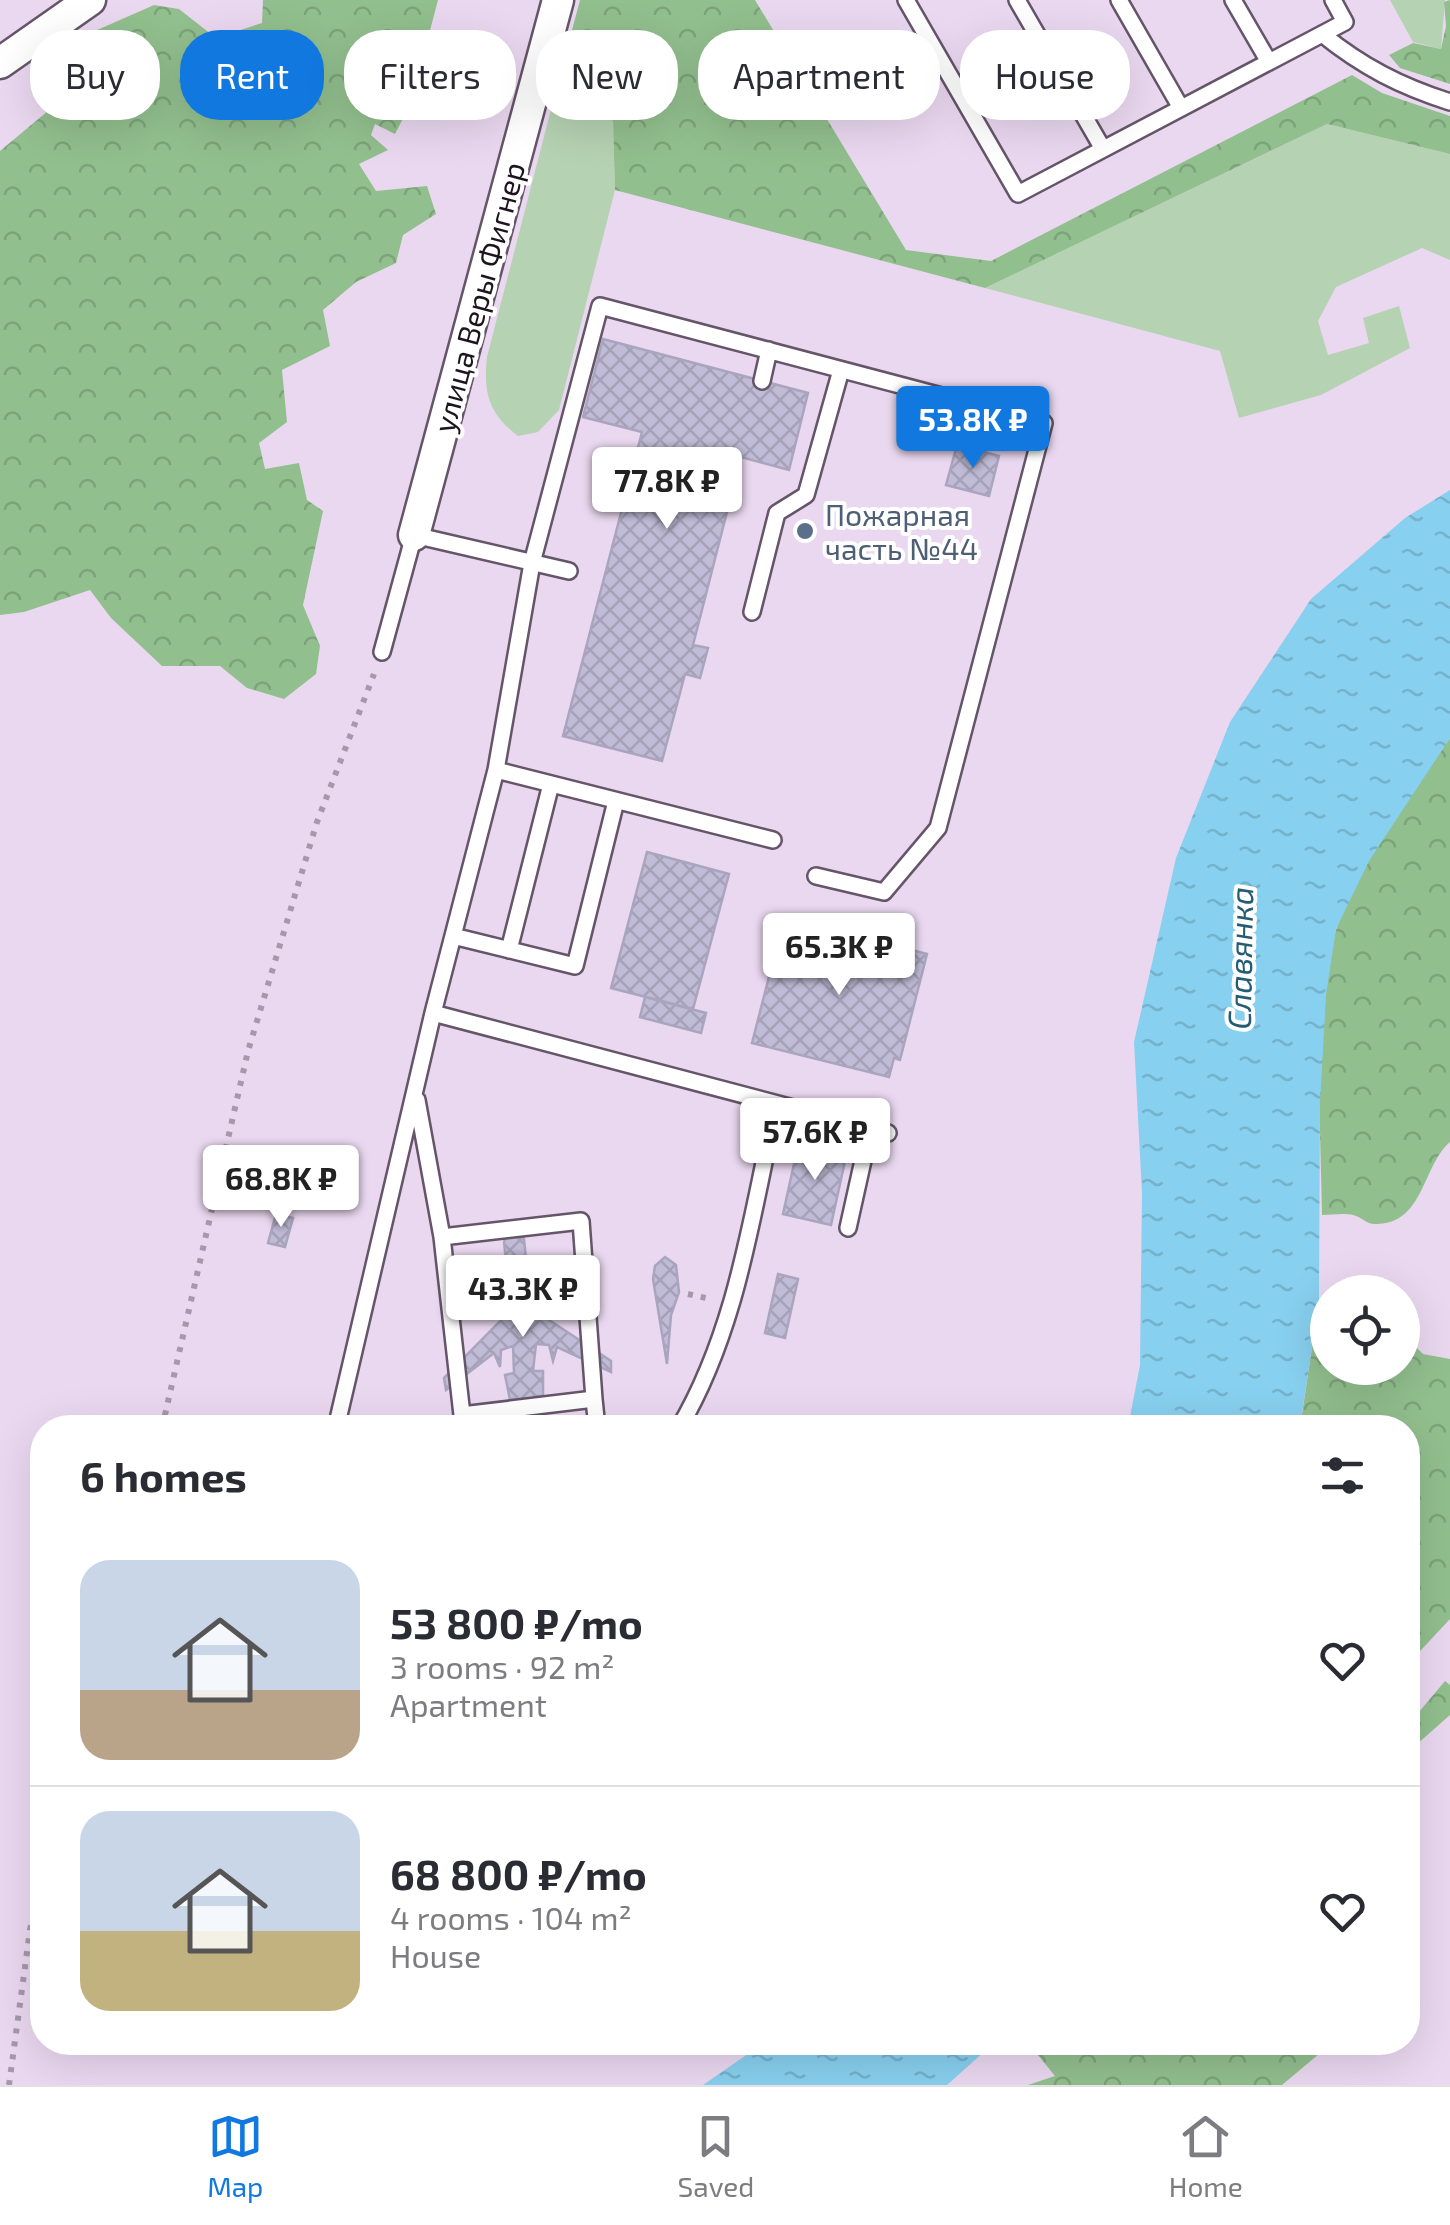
<!DOCTYPE html>
<meta charset="utf-8">
<style>
:root{--surface:#fff;--page:#f7f7f7;--text:#2b2b33;--muted:#7c7c81;--line:#e1e1e2;--accent:#1178e0}
body{margin:0;font-family:"Exo 2",sans-serif;background:var(--page);color:var(--text);height:100vh;display:flex;flex-direction:column;font-size:38px;white-space:nowrap}
*{box-sizing:border-box;margin:0}
p{font-size:32px;color:var(--muted)}
.icon{flex:none;width:55px;height:55px;fill:none;stroke:currentColor;stroke-width:2;stroke-linecap:round;stroke-linejoin:round}
.map{position:relative;flex:1;overflow:hidden}
.drawer{position:absolute;left:30px;top:1415px;width:1390px;height:640px;display:flex;flex-direction:column;background:var(--surface);border-radius:40px;box-shadow:0 10px 40px #0002}
.drawer>*{flex:none}
.guide{position:absolute;left:30px;top:30px;width:1390px;height:90px;display:flex;gap:20px}
.buttons{position:absolute;left:1310px;top:1275px;display:grid;gap:20px}
.buttons a{display:grid;place-items:center;width:110px;height:110px;border-radius:50%;background:var(--surface);box-shadow:0 10px 40px #0002;font-size:50px}
.price{position:absolute;translate:-50% -85px;padding:0 22px;border-radius:10px;background:#fff;color:#222;font-size:32px;line-height:65px;filter:drop-shadow(0 2px 5px #0008)}
.price::after{content:'';position:absolute;left:50%;top:60px;width:30px;height:22px;margin-left:-15px;background:inherit;clip-path:polygon(0 0,100% 0,50% 100%)}
.price.active{background:var(--accent);color:#fff}
ul{padding:0;list-style:none}
li{display:flex;align-items:center;gap:30px;height:250px;padding:0 50px}
li+li{border-top:2px solid var(--line)}
li span{display:grid;place-items:center;flex:none;width:280px;height:200px;border-radius:30px;color:#555}
li>.icon{margin-inline-start:auto}
span .icon{width:120px;height:120px;fill:#fffc;stroke-width:1}
li b{font-size:42px}
h2{display:flex;justify-content:space-between;align-items:center;height:120px;padding:0 50px;font-size:42px}
.tag{padding:0 35px;border-radius:40px;background:var(--surface);box-shadow:0 10px 40px #0002;font-size:35px;line-height:90px}
.tag.active{background:var(--accent);color:#fff}
.dock{display:flex;justify-content:space-around;align-items:center;height:140px;border-top:2px solid var(--line);background:var(--surface);font-size:28px;color:var(--muted)}
.dock a{display:grid;justify-items:center;gap:5px}
.dock .active{color:var(--accent)}
.map>svg:first-child{display:block}
.grass{fill:#b5d2b2}
.forest{fill:url(#forest-crowns)}
.water{fill:url(#water-ripples)}
.building{fill:url(#building-cross-hatch);stroke:#aaa5bf;stroke-width:2.5}
.lines{fill:none;stroke-linecap:round;stroke-linejoin:round}
.service-casing{stroke:#655569;stroke-width:20}
.minor-casing{stroke:#655569;stroke-width:35}
.path{stroke:#a698aa;stroke-width:6;stroke-dasharray:5 8;stroke-linecap:butt}
.service{stroke:#fff;stroke-width:15}
.minor{stroke:#fff;stroke-width:30}
.service-dot{fill:#5c6f8a;stroke:#fff;stroke-width:4}
.labels{text-anchor:middle;dominant-baseline:central;stroke-width:8;stroke-linejoin:round;paint-order:stroke}
.street-label{font-size:30px;fill:#1c151d;stroke:#fff}
.service-label{font-size:30px;fill:#4e5e75;stroke:#fff;text-anchor:start}
.water-label{font-size:32px;font-style:italic;fill:#245d73;stroke:#fff}
</style>
<div class="map">
<svg width="1450" height="2085" viewBox="0 0 1450 2085">
<defs>
<pattern id="forest-crowns" width="20" height="18" patternUnits="userSpaceOnUse" patternTransform="scale(2.5)"><rect width="20" height="18" fill="#92bf8e"/><path d="M2 6a3 3 0 1 1 6 0M12 15a3 3 0 1 1 6 0" fill="none" stroke="#7da37a"/></pattern>
<pattern id="water-ripples" width="26" height="14" patternUnits="userSpaceOnUse" patternTransform="scale(2.5)"><rect width="26" height="14" fill="#88d0ef"/><path d="M2 4q2-2 4 0t4 0M15 11q2-2 4 0t4 0" fill="none" stroke="#75b2cc"/></pattern>
<pattern id="building-cross-hatch" width="8" height="8" patternUnits="userSpaceOnUse" patternTransform="scale(2.5)"><rect width="8" height="8" fill="#c0bcd7"/><path d="M0 0l8 8M0 8l8-8" fill="none" stroke="#a4a1b8"/></pattern>
</defs>
<rect width="100%" height="100%" fill="#ead8f0"/>
<path class="grass" d="M1390 0H1445L1441 49 1413 42Z
M555 94 574 120 591 111 613 121 615 190 559 410 538 432 518 436C489 414 483 392 487 357Z
M1327 124 1450 154V260L1422 248 1336 287 1318 321 1328 355 1369 343 1363 318 1399 306 1410 348 1321 395 1239 418 1220 351 985 288Z"/>
<path class="forest" d="M263 0H438L411 103 395 134 375 124 371 135 388 150 359 164 376 191 427 186 436 214 403 235 396 263 356 282 323 310 330 346 282 370 287 422 259 443 265 469 299 463 307 500 323 511 303 605 320 646 316 674 284 699 247 688 220 666H162L111 618 90 590 24 612 0 615V151L73 90 79 38 154 5 179 9 216 38 262 23Z
M580 0H755L906 250 991 261 1352 75 1382 93 1450 116V154L1327 124 985 288 615 190 613 121 591 111 574 120 555 94Z
M1450 0V84L1400 68 1389 55 1413 43 1441 49 1446 26 1444 2Z
M1450 738V1142C1422 1166 1424 1225 1375 1224 1366 1224 1362 1217 1353 1215 1344 1213 1331 1215 1322 1215 1321 1140 1312 996 1337 927 1362 859 1409 797 1450 738Z
M1327 1295 1328 1368H1402L1403 1334 1423 1354 1450 1359V1619L1408 1664V1428H1300L1319 1300Z
M1445 1681 1450 1685V1715L1408 1752V1725Z
M1035 2043V2042L1332 2043 1282 2085H1028L1055 2076 1034 2050Z"/>
<path class="water" d="M1450 490V738L1369 861 1336 929 1326 995 1320 1103 1319 1300 1300 1427H1128L1140 1365 1142 1193 1134 1042 1176 858 1230 722 1311 599 1405 518Z
M765 2042H994V2043L947 2085H703Z"/>
<path class="building" d="M603 339 808 393 789 470 741 457 693 645 708 648 700 678 685 674 662 761 563 736 642 432 583 417Z
M957 445 999 456 989 496 946 485Z
M647 852 729 874 693 1009 611 988Z
M784 918 927 954 900 1060 894 1058 889 1077 752 1043Z
M645 997 706 1013 701 1033 640 1017Z
M799 1141 847 1152 831 1225 783 1214Z
M276 1214 293 1218 285 1247 268 1243Z
M519 1232 524 1239 531 1308 611 1361V1372L557 1347 553 1361 549 1345 536 1344 533 1371H543V1396H534L533 1415 551 1428H509L520 1416 518 1398 510 1400 505 1375 514 1373 513 1346 501 1350 500 1367 494 1353 446 1390 444 1378 511 1310 504 1242 508 1234Z
M665 1257 676 1265 679 1292 671 1315 667 1364 653 1279 655 1266Z
M778 1274 798 1279 785 1338 765 1333Z"/>
<g class="lines">
<defs>
<path id="service" d="M906 0 1018 194 1345 22 1333 0
M1017 0 1103 149
M1119 0 1181 108
M1233 0 1269 62
M1322 34C1363 67 1400 86 1450 102
M762 381 769 350
M752 612 777 513 806 495 841 370
M382 652 414 535 569 571
M496 770 773 840
M453 936 575 966 616 801
M509 950 551 784
M433 1013 888 1133
M417 1100 442 1237 462 1415 594 1399 597 1428
M848 1228 870 1129
M442 1237 581 1221 594 1399
M336 1428 433 1013 496 770 532 563 600 306 1044 423 938 828 884 892 816 876
M679 1428C737 1330 752 1214 776 1105"/>
<path id="minor" d="M0 63 90 0
M414 535 558 0"/>
</defs>
<use href="#service" class="service-casing"/>
<use href="#minor" class="minor-casing"/>
<path class="path" d="M688 1294 706 1298
M162 1428 248 1051 317 822 374 674
M9 2085 30 1930 42 1878"/>
<use href="#service" class="service"/>
<use href="#minor" class="minor"/>
</g>
<circle class="service-dot" cx="805" cy="531" r="10"/>
<g class="labels">
<g class="street-label">
<text transform="translate(478 297) rotate(-75)">улица Веры Фигнер</text>
</g>
<g class="service-label">
<text x="825" y="514">Пожарная<tspan x="825" dy="34">часть №44</tspan></text>
</g>
<g class="water-label">
<text transform="translate(1239 958) rotate(-89)">Славянка</text>
</g>
</g>
</svg>
<div class="buttons">
<a><svg class="icon" aria-label="locate" viewBox="0 0 24 24"><circle cx="12" cy="12" r="6"/><path d="M12 2v4M12 18v4M2 12h4M18 12h4"/></svg></a>
</div>
<b class="price active" style="left:973px;top:471px">53.8K ₽</b>
<b class="price" style="left:667px;top:532px">77.8K ₽</b>
<b class="price" style="left:839px;top:998px">65.3K ₽</b>
<b class="price" style="left:815px;top:1183px">57.6K ₽</b>
<b class="price" style="left:281px;top:1230px">68.8K ₽</b>
<b class="price" style="left:523px;top:1340px">43.3K ₽</b>
<div class="guide">
<a class="tag">Buy</a>
<a class="tag active">Rent</a>
<a class="tag">Filters</a>
<a class="tag">New</a>
<a class="tag">Apartment</a>
<a class="tag">House</a>
</div>
<section class="drawer">
<h2>6 homes<svg class="icon" aria-label="filters" viewBox="0 0 24 24"><path d="M4 7h16M4 17h16"/><circle cx="9" cy="7" r="2"/><circle cx="15" cy="17" r="2"/></svg></h2>
<ul>
<li><span style="background:linear-gradient(#c9d6e8 65%,#b9a48a 0)"><svg class="icon" aria-label="home" viewBox="0 0 24 24"><path d="M3 11l9-7 9 7M6 9v11h12V9"/></svg></span><div><b>53 800 ₽/mo</b><p>3 rooms · 92 m²</p><p>Apartment</p></div><svg class="icon" aria-label="heart" viewBox="0 0 24 24"><path d="M12 20l-8-8c-3-5 5-10 8-4 3-6 11-1 8 4z"/></svg></li>
<li><span style="background:linear-gradient(#c9d6e8 60%,#c2b280 0)"><svg class="icon" aria-label="home" viewBox="0 0 24 24"><path d="M3 11l9-7 9 7M6 9v11h12V9"/></svg></span><div><b>68 800 ₽/mo</b><p>4 rooms · 104 m²</p><p>House</p></div><svg class="icon" aria-label="heart" viewBox="0 0 24 24"><path d="M12 20l-8-8c-3-5 5-10 8-4 3-6 11-1 8 4z"/></svg></li>
</ul>
</section>
</div>
<nav class="dock">
<a class="active"><svg class="icon" aria-label="map" viewBox="0 0 24 24"><path d="M3 6l6-2 6 2 6-2v14l-6 2-6-2-6 2zM9 4v14M15 6v14"/></svg>Map</a>
<a><svg class="icon" aria-label="saved" viewBox="0 0 24 24"><path d="M7 4h10v16l-5-4-5 4z"/></svg>Saved</a>
<a><svg class="icon" aria-label="home" viewBox="0 0 24 24"><path d="M3 11l9-7 9 7M6 9v11h12V9"/></svg>Home</a>
</nav>
